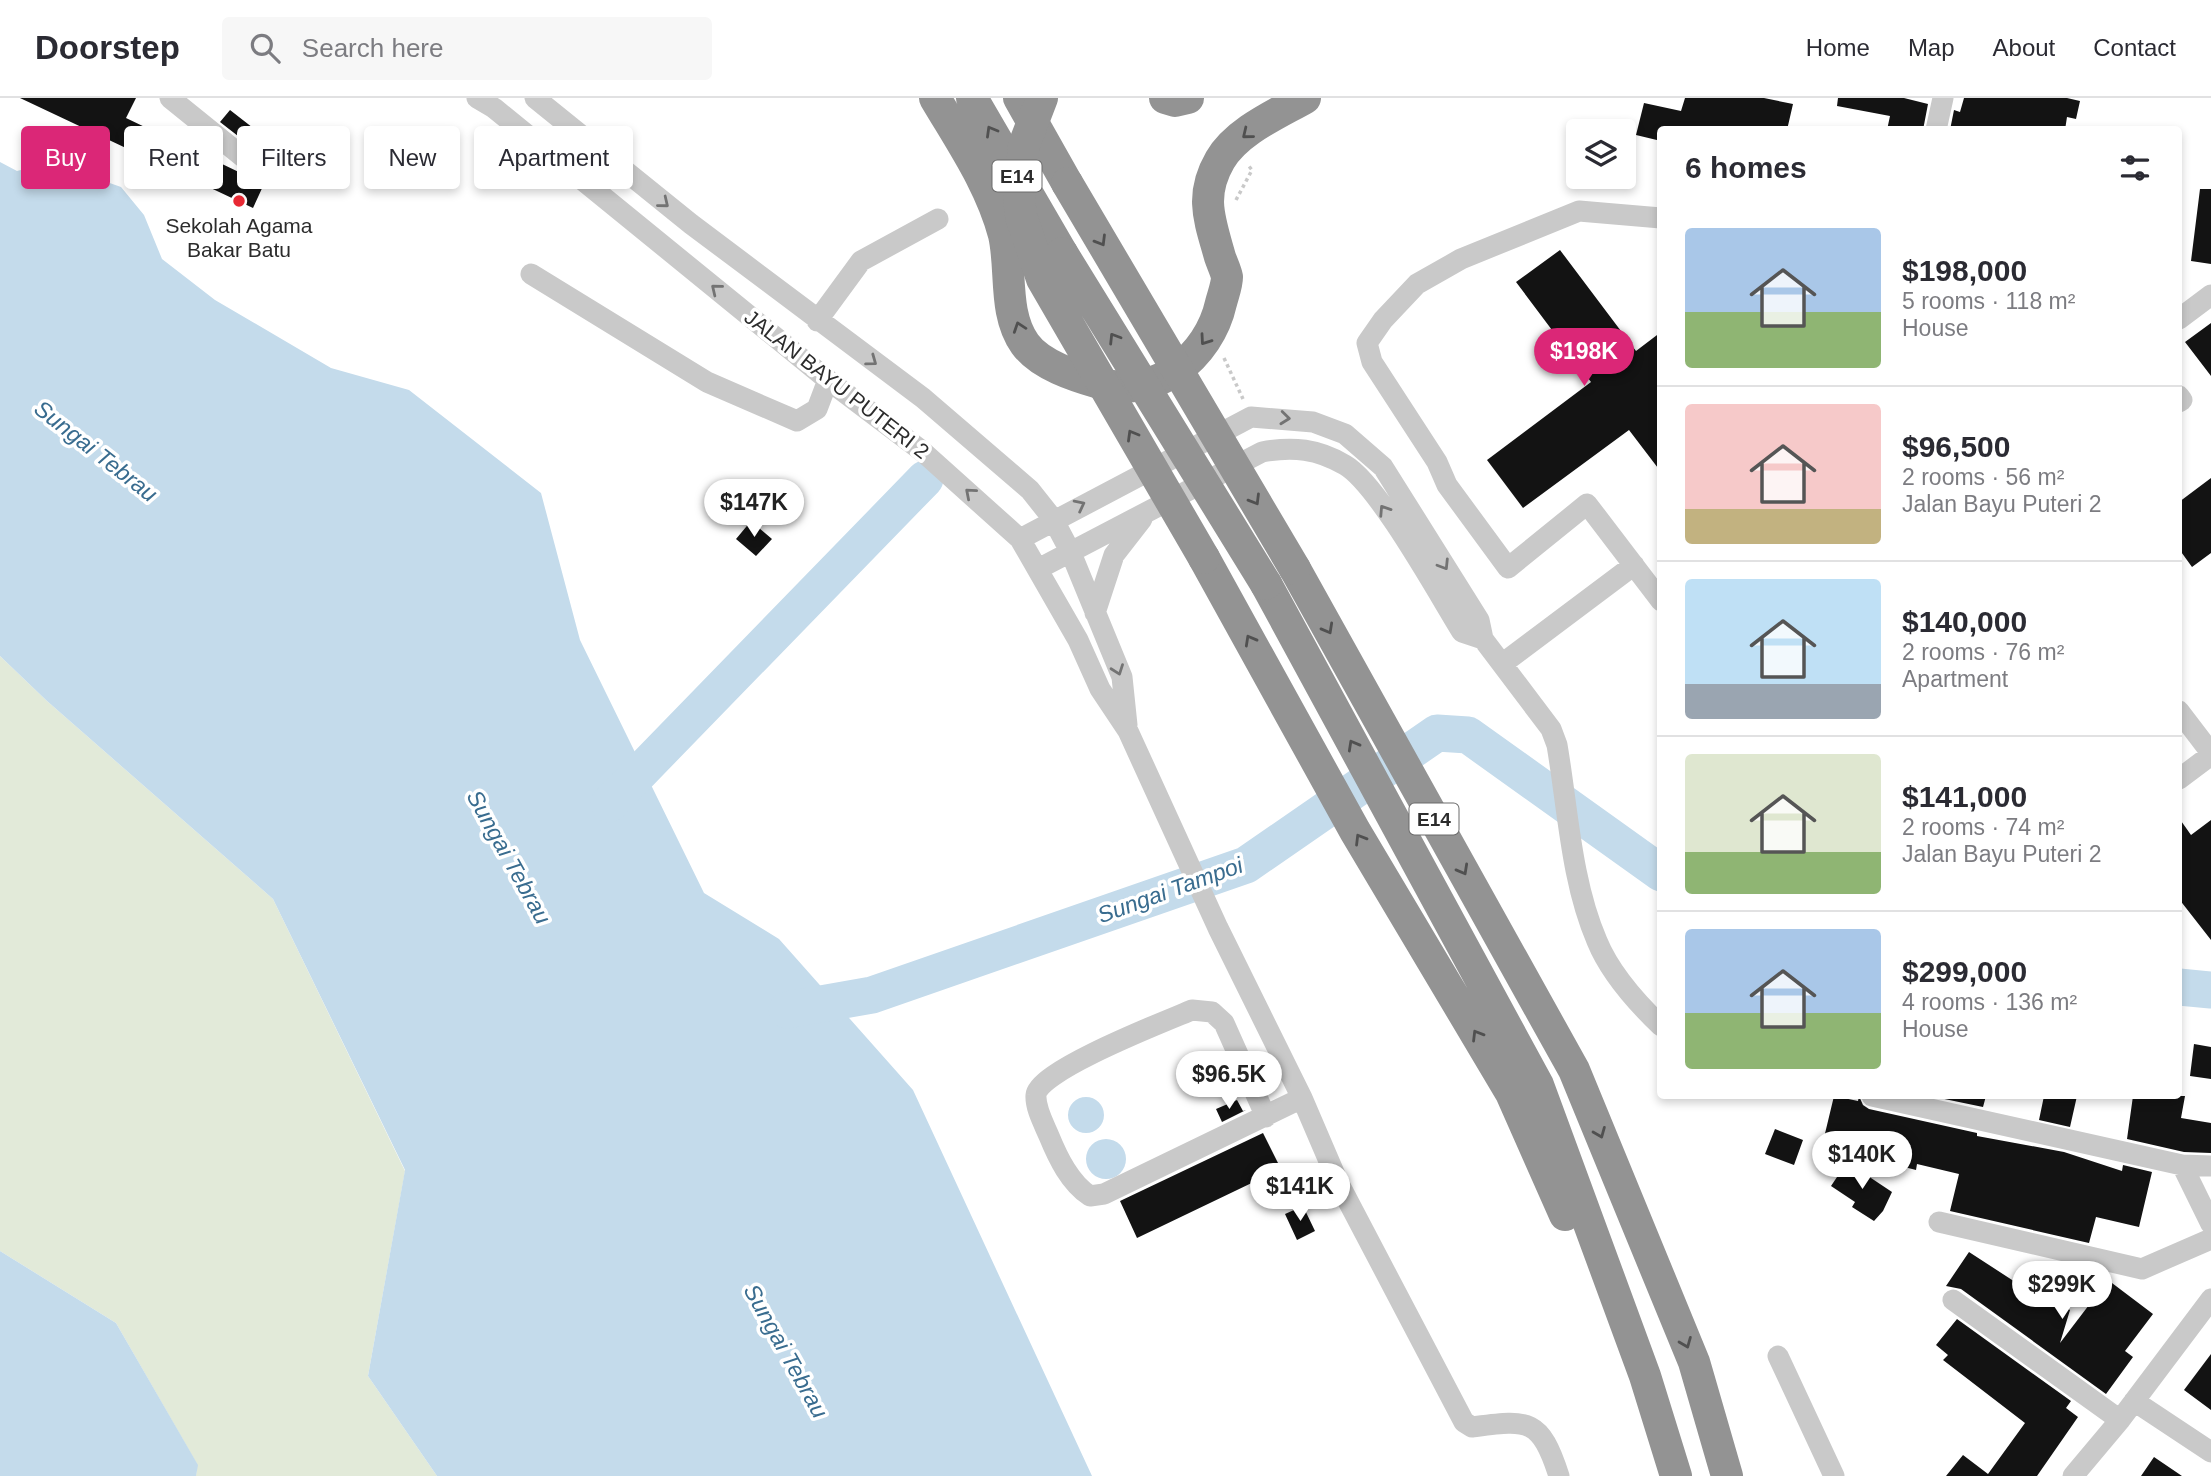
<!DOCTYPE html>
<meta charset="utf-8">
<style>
:root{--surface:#fff;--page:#f7f7f7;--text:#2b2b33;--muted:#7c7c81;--line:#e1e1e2;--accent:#db2777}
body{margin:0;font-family:Arial,sans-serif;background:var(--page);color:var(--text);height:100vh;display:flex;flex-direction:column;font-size:26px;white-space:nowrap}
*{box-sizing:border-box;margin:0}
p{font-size:23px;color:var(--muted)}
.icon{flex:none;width:38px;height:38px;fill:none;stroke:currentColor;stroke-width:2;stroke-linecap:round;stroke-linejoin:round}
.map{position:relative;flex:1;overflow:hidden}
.details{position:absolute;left:1657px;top:28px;width:525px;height:973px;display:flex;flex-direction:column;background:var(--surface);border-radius:7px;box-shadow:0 4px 10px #0003}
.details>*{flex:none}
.top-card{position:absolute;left:21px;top:28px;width:665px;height:63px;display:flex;gap:14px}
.controls{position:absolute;left:1566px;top:21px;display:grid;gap:14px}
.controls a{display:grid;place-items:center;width:70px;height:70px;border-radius:7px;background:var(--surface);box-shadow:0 4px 10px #0003;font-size:35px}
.price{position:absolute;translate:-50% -60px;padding:0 16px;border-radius:24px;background:#fff;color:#222;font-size:23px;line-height:46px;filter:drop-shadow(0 2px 4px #0008)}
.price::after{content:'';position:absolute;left:50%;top:42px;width:21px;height:16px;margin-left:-10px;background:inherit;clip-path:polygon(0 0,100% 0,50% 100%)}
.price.selected{background:var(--accent);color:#fff}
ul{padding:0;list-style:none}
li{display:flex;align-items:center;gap:21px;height:175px;padding:0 28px}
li+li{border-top:2px solid var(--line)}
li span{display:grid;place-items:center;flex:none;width:196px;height:140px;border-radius:7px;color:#555}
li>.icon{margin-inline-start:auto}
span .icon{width:84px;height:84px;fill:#fffc;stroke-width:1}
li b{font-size:30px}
h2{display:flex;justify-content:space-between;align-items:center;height:84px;padding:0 28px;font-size:30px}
.chip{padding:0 24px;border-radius:7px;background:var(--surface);box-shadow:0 4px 10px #0003;font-size:24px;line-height:63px}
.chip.selected{background:var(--accent);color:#fff}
header{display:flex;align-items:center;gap:42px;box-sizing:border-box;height:98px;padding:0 35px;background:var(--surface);border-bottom:2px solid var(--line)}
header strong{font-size:33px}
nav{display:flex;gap:38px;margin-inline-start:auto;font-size:24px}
.search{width:490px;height:63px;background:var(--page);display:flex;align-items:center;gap:18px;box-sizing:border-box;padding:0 24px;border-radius:7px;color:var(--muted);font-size:26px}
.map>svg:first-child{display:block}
.green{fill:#e2ead9}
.water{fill:#c4dbeb}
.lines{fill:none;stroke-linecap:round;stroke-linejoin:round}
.river{stroke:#c4dbeb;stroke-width:37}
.building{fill:#131313}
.path{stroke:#c9c9c9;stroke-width:3.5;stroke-dasharray:3.5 3.5;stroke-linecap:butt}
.minor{stroke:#c9c9c9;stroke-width:21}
.highway{stroke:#939393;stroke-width:32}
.highway-bridge{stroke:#939393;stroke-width:32}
.oneway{stroke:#505050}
.oneway2{stroke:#737373}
.poi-dot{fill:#e82934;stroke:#fff;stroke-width:2.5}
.labels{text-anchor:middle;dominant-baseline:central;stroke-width:7;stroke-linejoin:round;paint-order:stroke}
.shield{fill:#fff;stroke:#6b6b6b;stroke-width:2}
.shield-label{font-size:19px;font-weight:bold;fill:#2c2c2c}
.poi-label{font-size:21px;fill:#2c2c2c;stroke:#fff}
.street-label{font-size:21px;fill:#2c2c2c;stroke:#fff}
.water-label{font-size:23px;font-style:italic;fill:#396c8f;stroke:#fff}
</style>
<header>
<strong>Doorstep</strong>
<div class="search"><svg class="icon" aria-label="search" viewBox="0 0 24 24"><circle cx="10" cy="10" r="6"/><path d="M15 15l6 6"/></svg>Search here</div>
<nav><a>Home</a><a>Map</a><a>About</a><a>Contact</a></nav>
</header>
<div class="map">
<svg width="2211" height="1378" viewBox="0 0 2211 1378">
<rect width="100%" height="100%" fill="#fff"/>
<path class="green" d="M0 558 47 603 273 801 405 1073 368 1278 437 1378H196L197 1366 116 1225 0 1153Z"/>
<path class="water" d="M0 64 17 73 44 66 70 71 121 89 144 117 162 161 215 202 331 270 409 292 541 395 580 542 704 795 779 841 913 992 1092 1378H437L368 1278 405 1072 273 801 47 603 0 558Z
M1068 1017a18 18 0 1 1 36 0a18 18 0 1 1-36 0Z
M1086 1061a20 20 0 1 1 40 0a20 20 0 1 1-40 0Z
M0 1153 116 1225 198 1367 196 1378H0Z"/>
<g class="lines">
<path class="river" d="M609 706 925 381
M2179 889 2211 892
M787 912 872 897 1246 767 1437 635 1468 637 1661 775"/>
</g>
<path class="building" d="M20 0H136L126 20 264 86 253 110Z
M1685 0H1764L1793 6 1787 32H1661V43L1636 37 1644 5 1681 13Z
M1838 0H1904L1928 6 1923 32H1887L1890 18 1837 8Z
M1964 0H2067L2080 3 2076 21 2067 19 2065 32H1950L1954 12 1960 14Z
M230 12 257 33 247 45 220 24Z
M2200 91H2211V166L2191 163Z
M1560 152 1636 253 1661 234V374L1629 332 1523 410 1487 362 1591 284 1516 184Z
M2211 225V278L2185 244Z
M2211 380V455L2192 469 2179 451V404Z
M751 423 772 441 756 458 736 441Z
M2179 720 2191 737 2211 722V842L2179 801Z
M2194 946 2211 949V981L2190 978Z
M1834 998 1858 1003 1859 998 1863 1007 1869 1011 1977 1035V1038L2064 1054 2122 1073 2123 1067 2152 1074 2139 1129 2096 1119 2089 1145 1950 1113 1959 1076 1917 1066 1916 1072 1822 1048Z
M1930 998H1986L1983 1009Z
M2044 998H2077L2070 1029 2039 1022Z
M2133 998H2185L2181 1020 2211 1025V1055L2184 1054 2127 1041Z
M1237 1002 1243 1013 1246 1012 1222 1024 1216 1011Z
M1775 1031 1803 1042 1794 1067 1765 1056Z
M1263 1035 1281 1071 1137 1140 1120 1103Z
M1847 1064 1892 1094 1883 1113 1874 1123 1852 1109 1855 1104 1831 1088Z
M1303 1108 1315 1133 1297 1142 1285 1116Z
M1969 1154 2046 1204 2050 1198 2070 1212 2060 1245 2108 1182 2153 1216 2125 1253 2133 1259 2106 1296 1961 1191 1946 1188Z
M1957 1221 2071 1303 2066 1310 2078 1319 2037 1378H1946L1963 1357 1988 1376 2025 1325 1943 1262 1948 1257 1936 1247Z
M2211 1256V1312L2184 1292Z
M2154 1359 2182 1378H2141Z"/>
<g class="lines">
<path class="path" d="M1236 102 1252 72 1248 67
M1224 260 1243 301"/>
<path class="minor" d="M170 0 253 67
M477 0 494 10 828 282 922 353 1020 441 1078 542 1100 591 1128 633 1218 830 1302 1000 1338 1084 1464 1324 1472 1329C1528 1322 1540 1319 1559 1378
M535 0 691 126 923 300 1030 392 1053 421 1071 455 1122 579 1127 627
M1936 32 1943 0
M1661 120 1579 113 1461 161 1417 186 1383 222 1367 245 1372 264 1437 364 1447 387 1508 470 1587 406 1661 503
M531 176 707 284 797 323 817 311 828 282
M2179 221 2211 197
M817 223 861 163 938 121
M2179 298 2182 302 2179 304
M1020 441 1251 319 1313 324 1345 336 1383 369 1479 522 1483 541 1551 631 1557 647C1568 711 1571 783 1597 843 1610 875 1636 904 1661 928
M1038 471 1262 354C1293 348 1318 351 1345 367 1378 386 1439 497 1462 534L1483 541
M1095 515 1114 457 1142 421
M1502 566 1634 467
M2179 613 2211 655
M2179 681 2211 657
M1872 998 2182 1067 2211 1068
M1266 1019 1224 925 1212 914 1192 912C1166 923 1037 973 1036 997 1035 1010 1044 1026 1049 1038 1058 1060 1070 1085 1090 1098L1104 1096 1302 1000
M2182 1067 2211 1126
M1939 1124 2142 1171 2211 1141
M1953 1202 2120 1322
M1778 1258 1834 1378
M2134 1303 2211 1354
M2073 1378 2120 1322 2211 1201"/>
<path class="highway" d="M935 0C961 44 991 87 1004 137 1012 172 1003 215 1025 246 1040 267 1075 278 1099 285 1156 302 1209 259 1221 205 1223 197 1227 187 1227 179 1226 173 1222 165 1220 159 1210 123 1199 98 1220 62 1237 33 1277 16 1305 0
M972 0 1062 155
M1019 0 1067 85
M1165 0 1175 3 1188 0
M1204 460 1355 733 1511 995 1565 1117
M1295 471 1574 972 1694 1264 1727 1378
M1266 486 1538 987 1645 1278 1676 1378"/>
<path class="highway-bridge" d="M1042 0 1024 47 1019 100 1021 118 1042 181 1204 460
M1067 85 1295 471
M1062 155 1266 486"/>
</g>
<defs><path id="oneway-chevron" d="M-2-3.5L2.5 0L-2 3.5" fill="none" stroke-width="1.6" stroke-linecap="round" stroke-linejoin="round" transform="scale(1.75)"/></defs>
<g class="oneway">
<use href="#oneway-chevron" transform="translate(991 33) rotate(-120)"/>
<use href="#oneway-chevron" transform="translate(1247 36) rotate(141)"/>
<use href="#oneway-chevron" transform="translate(1101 143) rotate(59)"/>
<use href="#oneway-chevron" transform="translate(1019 229) rotate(-109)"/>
<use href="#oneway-chevron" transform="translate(1114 240) rotate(-122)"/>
<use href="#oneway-chevron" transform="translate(1205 242) rotate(125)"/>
<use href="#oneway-chevron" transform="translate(1132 337) rotate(-120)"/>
<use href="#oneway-chevron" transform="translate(1255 402) rotate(59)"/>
<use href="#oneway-chevron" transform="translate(1328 531) rotate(61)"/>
<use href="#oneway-chevron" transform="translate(1250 542) rotate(-119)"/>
<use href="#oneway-chevron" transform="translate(1353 647) rotate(-119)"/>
<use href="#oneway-chevron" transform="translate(1360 741) rotate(-121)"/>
<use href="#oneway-chevron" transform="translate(1463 772) rotate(61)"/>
<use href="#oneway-chevron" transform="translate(1477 937) rotate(-121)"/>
<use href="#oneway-chevron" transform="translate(1600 1035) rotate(68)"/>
<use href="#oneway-chevron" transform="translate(1686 1245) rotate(68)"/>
</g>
<g class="oneway2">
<use href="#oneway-chevron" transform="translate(664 105) rotate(39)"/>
<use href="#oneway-chevron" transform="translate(716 191) rotate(-141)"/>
<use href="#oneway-chevron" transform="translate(872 263) rotate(36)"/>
<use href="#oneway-chevron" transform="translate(1285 320) rotate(6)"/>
<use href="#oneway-chevron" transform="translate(970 395) rotate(-139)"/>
<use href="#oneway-chevron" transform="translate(1080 407) rotate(-27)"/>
<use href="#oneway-chevron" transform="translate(1384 412) rotate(-123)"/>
<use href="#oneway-chevron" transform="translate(1444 467) rotate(58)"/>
<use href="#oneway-chevron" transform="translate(1118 572) rotate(70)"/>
</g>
<circle class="poi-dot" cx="239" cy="103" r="7"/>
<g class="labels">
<g class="shield">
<rect x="992.5" y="62.5" width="49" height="31" rx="5"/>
<rect x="1409.5" y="705.5" width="49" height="31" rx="5"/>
</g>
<g class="shield-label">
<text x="1017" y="78">E14</text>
<text x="1434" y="721">E14</text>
</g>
<g class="poi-label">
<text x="239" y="127">Sekolah Agama<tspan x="239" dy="24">Bakar Batu</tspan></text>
</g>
<g class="street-label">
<text transform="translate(837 286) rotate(38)">JALAN BAYU PUTERI 2</text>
</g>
<g class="water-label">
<text transform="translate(96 353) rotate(38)">Sungai Tebrau</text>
<text transform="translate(509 759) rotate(61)">Sungai Tebrau</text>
<text transform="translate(1170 792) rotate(-20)">Sungai Tampoi</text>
<text transform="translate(786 1253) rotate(61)">Sungai Tebrau</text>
</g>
</g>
</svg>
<div class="controls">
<a><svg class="icon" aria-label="layers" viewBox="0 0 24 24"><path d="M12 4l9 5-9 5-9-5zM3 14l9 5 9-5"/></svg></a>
</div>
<b class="price selected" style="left:1584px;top:290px">$198K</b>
<b class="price" style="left:754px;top:441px">$147K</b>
<b class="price" style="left:1229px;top:1013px">$96.5K</b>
<b class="price" style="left:1862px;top:1093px">$140K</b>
<b class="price" style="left:1300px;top:1125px">$141K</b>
<b class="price" style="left:2062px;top:1223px">$299K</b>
<div class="top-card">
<a class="chip selected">Buy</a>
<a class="chip">Rent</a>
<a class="chip">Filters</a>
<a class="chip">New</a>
<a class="chip">Apartment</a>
</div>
<section class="details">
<h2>6 homes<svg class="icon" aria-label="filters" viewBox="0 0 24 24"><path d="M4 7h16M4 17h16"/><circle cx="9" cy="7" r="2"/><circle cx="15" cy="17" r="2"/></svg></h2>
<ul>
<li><span style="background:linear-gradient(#a9c7e8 60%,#8fb573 0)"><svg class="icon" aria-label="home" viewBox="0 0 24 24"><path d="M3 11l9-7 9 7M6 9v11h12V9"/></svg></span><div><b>$198,000</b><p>5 rooms · 118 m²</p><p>House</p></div></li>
<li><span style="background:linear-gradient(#f6c9c9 75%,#c2b280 0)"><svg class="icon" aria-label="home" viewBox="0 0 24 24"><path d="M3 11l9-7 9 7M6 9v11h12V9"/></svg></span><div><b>$96,500</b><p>2 rooms · 56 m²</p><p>Jalan Bayu Puteri 2</p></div></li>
<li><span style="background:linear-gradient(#bfe0f5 75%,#9aa5b1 0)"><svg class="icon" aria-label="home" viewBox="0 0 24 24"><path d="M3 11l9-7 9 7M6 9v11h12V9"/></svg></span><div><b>$140,000</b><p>2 rooms · 76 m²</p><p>Apartment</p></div></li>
<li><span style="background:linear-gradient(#dfe7d0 70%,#8fb573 0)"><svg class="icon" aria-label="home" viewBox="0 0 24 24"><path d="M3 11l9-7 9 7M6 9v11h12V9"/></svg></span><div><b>$141,000</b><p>2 rooms · 74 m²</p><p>Jalan Bayu Puteri 2</p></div></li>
<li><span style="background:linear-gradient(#a9c7e8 60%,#8fb573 0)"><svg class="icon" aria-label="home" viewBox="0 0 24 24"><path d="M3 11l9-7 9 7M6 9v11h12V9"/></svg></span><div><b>$299,000</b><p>4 rooms · 136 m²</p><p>House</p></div></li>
</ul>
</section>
</div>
